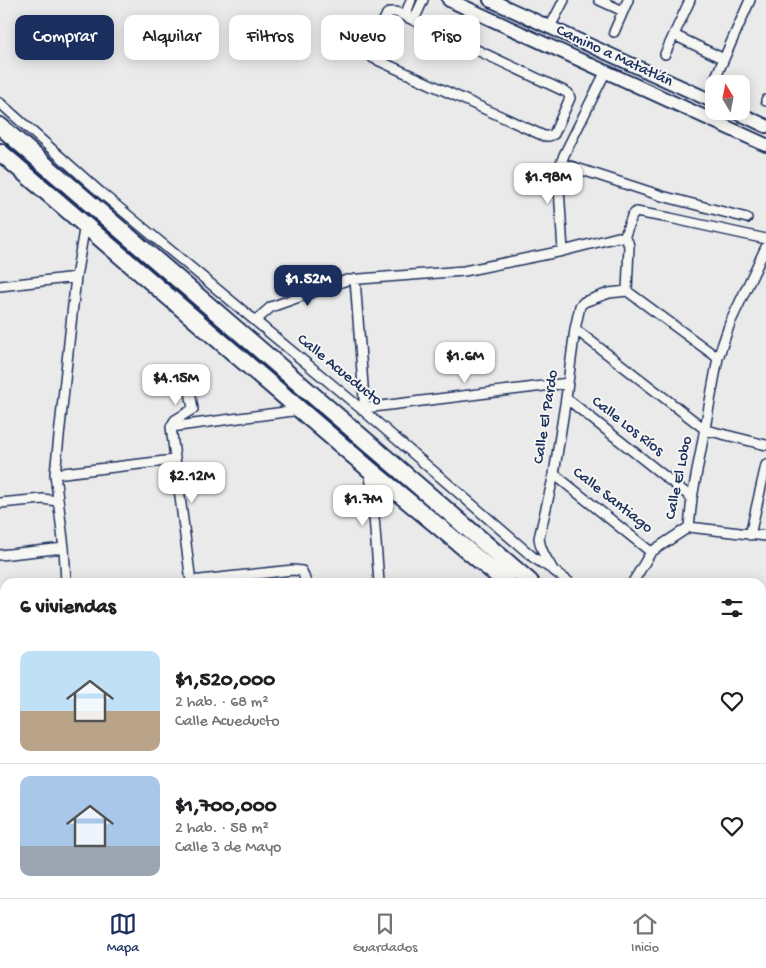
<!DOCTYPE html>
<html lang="es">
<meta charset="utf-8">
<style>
:root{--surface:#fff;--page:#f6f6f6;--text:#202124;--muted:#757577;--line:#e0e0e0;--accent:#1b2f5e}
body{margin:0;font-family:"Gochi Hand",sans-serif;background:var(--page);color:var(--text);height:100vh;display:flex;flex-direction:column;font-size:19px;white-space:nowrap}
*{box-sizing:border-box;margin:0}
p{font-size:16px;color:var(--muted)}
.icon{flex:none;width:28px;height:28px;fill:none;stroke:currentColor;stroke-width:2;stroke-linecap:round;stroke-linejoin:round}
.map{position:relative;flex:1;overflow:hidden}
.details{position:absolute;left:0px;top:578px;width:766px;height:321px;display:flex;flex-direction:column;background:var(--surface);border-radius:15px 15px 0 0;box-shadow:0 2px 12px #0003}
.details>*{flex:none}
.guide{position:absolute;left:15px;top:15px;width:500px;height:45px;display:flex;gap:10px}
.needle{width:32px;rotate:350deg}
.fabs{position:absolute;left:705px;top:75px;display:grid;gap:10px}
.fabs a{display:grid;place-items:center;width:45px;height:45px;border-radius:10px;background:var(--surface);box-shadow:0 2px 12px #0003;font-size:25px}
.price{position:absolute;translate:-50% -42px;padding:0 11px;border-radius:10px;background:#fff;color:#222;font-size:16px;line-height:32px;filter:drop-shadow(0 1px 2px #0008)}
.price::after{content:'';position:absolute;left:50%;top:30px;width:15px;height:11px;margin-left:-8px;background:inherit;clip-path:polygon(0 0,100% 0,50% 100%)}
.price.on{background:var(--accent);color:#fff}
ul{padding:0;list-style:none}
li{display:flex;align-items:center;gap:15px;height:125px;padding:0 20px}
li+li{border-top:1px solid var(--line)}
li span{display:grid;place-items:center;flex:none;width:140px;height:100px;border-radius:10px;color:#555}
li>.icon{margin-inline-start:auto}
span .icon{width:60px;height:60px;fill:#fffc;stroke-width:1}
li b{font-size:21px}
h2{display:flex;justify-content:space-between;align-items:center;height:60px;padding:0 20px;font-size:21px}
.pill{padding:0 18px;border-radius:10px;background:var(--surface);box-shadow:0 2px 12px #0003;font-size:18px;line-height:45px}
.pill.on{background:var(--accent);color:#fff}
.tabs{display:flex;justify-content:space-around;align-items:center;height:70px;border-top:1px solid var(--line);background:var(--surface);font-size:14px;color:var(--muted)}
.tabs a{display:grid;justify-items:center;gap:2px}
.tabs .on{color:var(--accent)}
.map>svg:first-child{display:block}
.green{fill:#caced5;stroke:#727e9a}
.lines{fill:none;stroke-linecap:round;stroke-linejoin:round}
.street-casing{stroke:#1b2f5e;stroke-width:12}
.secondary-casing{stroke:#1b2f5e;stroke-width:16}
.highway-casing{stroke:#1b2f5e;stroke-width:20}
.street{stroke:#f6f6f2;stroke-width:9}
.secondary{stroke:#f6f6f2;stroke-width:12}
.highway{stroke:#f6f6f2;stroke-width:16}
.labels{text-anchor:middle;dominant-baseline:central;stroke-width:4;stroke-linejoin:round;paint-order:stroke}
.street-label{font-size:16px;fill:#1b2f5e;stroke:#f6f6f2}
</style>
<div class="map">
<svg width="766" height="898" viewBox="0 0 766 898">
<rect width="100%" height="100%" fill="#e9eae9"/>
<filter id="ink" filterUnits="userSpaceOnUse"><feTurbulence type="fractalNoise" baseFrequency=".02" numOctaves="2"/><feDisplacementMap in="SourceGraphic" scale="10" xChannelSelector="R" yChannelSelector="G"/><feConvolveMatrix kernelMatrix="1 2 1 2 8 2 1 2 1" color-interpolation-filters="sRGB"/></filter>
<g filter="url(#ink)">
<path class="green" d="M105 894H175L176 898H106Z"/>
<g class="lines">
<defs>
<path id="street" d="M599 0 623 11
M391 12H396L564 91 568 93 570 98 554 134 549 136H544L373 58 370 50 387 14Z
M405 16 411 0
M414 20 423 0
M550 27 564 0
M614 32 628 0
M674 35 724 59
M665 54 690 0
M715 79 750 0
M766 101V100
M0 103 100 192 365 412 534 558 553 570 569 582
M561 163 662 196 747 218
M624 238 632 216 636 212 670 218 766 239
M563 251 558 172 564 155 606 71
M355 279 365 412
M0 286 76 277
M255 321 271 307 347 280 464 271 563 251 618 237 624 238 628 242 629 247 627 291
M575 329 706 430 766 445
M190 391 193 409 175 420 171 427 191 582
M566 398 692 498
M365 408 568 383
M171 427 300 410
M369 469 372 490 379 582
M55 474 174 460
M554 474 651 552
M0 503 43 499 57 501
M689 527 766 536
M750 535 766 465
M0 555 64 548
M552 568C546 558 540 549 539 538L554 474 566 398 575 329 580 306 584 302 609 293 627 291 718 358
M191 581 293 570 302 571 306 582
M66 582 64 548 55 474 76 277 85 224
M633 582 651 552 689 527 692 498 718 358 730 323 766 247
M761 610 766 611
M0 681 5 680
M761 747 766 751
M263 894V898
M348 894 349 898
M401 894 402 898
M529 894 530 898
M609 894 610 898
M692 894 693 898"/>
<path id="secondary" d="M449 0 766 145
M490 0 714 102
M734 111 766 126"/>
<path id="highway" d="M0 126 530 582
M0 152 369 469 506 582
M761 781 766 785
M761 804 766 807"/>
</defs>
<use href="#street" class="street-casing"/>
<use href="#secondary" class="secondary-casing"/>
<use href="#highway" class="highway-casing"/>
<use href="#street" class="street"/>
<use href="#secondary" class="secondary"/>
<use href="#highway" class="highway"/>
</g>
</g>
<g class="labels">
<g class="street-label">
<text transform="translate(614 57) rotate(25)">Camino a Matatlán</text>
<text transform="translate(339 371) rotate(39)">Calle Acueducto</text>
<text transform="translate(547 417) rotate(-81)">Calle El Pardo</text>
<text transform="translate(627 427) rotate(38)">Calle Los Ríos</text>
<text transform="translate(680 478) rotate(-78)">Calle El Lobo</text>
<text transform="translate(612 501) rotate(38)">Calle Santiago</text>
</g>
</g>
</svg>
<div class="fabs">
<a><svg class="needle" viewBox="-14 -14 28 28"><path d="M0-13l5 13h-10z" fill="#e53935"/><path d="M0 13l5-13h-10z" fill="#757577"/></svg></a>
</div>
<b class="price" style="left:548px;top:205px">$1.98M</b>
<b class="price on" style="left:308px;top:307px">$1.52M</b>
<b class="price" style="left:465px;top:384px">$1.6M</b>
<b class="price" style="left:176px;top:406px">$4.15M</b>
<b class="price" style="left:192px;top:504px">$2.12M</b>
<b class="price" style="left:363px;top:527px">$1.7M</b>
<div class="guide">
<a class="pill on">Comprar</a>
<a class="pill">Alquilar</a>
<a class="pill">Filtros</a>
<a class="pill">Nuevo</a>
<a class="pill">Piso</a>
</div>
<section class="details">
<h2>6 viviendas<svg class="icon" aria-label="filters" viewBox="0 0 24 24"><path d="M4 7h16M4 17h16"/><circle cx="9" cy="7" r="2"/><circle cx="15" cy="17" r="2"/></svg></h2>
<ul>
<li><span style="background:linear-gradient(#bfe0f5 60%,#b9a48a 0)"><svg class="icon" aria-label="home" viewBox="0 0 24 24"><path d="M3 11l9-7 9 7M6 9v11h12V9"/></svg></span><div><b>$1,520,000</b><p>2 hab. · 68 m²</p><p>Calle Acueducto</p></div><svg class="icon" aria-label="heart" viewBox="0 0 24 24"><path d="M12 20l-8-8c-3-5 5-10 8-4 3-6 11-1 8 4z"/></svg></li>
<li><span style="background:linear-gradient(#a9c7e8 70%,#9aa5b1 0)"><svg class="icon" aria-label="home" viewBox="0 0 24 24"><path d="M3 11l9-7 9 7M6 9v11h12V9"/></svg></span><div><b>$1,700,000</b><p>2 hab. · 58 m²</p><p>Calle 3 de Mayo</p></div><svg class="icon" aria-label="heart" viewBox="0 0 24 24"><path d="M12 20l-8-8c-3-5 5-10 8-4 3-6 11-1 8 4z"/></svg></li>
</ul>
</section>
</div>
<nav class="tabs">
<a class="on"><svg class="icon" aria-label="map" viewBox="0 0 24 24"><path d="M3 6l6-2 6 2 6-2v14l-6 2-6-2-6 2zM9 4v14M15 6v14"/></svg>Mapa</a>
<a><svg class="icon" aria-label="saved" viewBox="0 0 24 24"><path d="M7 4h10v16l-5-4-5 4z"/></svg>Guardados</a>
<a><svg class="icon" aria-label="home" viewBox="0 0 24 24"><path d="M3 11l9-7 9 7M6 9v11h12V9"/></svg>Inicio</a>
</nav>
